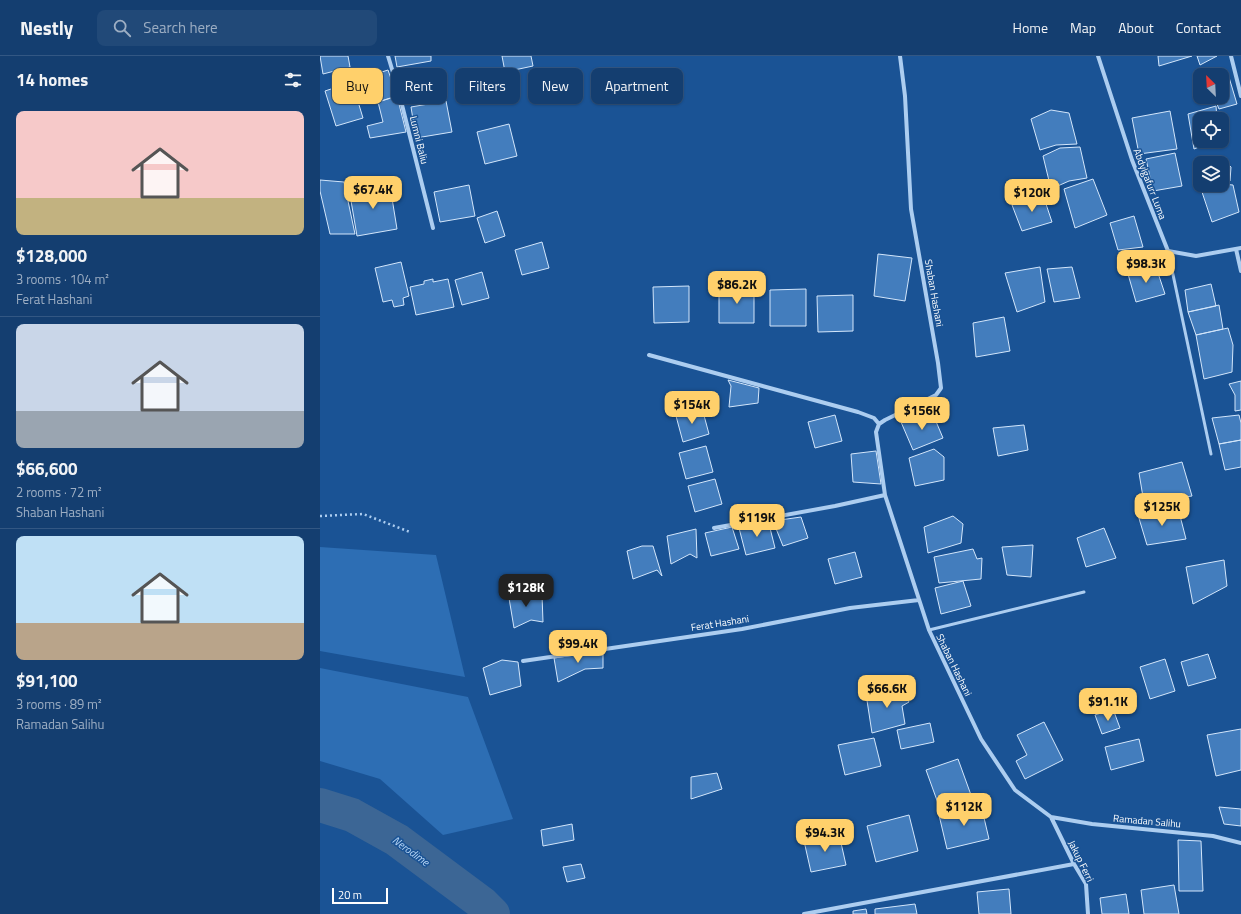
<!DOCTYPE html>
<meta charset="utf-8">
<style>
:root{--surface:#143e70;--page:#214978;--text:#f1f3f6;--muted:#9daec3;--line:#335783;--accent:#ffd06b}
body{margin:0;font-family:"Titillium Web",sans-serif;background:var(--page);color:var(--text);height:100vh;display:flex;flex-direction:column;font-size:15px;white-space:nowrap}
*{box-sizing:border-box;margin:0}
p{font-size:13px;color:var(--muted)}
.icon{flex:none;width:22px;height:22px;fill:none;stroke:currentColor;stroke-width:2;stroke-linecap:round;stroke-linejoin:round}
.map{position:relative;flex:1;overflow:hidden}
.panel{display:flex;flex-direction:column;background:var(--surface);width:320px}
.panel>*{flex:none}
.top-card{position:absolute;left:12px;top:12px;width:380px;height:36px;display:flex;gap:8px}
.needle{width:26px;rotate:336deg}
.tools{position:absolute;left:873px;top:12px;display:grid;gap:8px}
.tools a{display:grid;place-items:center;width:36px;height:36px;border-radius:8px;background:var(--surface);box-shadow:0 1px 3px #0004,0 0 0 1px var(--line);font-size:20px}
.scale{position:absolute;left:12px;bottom:10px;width:56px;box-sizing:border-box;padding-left:4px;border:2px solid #fff;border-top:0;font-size:11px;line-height:14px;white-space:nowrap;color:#fff;-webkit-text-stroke:3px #1a5395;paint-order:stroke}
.price{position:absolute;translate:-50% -34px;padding:0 9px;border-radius:8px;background:var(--accent);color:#111;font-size:13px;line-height:26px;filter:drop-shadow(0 1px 2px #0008)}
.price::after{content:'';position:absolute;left:50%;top:24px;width:12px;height:9px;margin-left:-6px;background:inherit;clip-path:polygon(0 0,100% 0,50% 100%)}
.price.selected{background:#222;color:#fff}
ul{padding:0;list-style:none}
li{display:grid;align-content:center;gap:8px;height:212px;padding:0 16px}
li+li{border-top:1px solid var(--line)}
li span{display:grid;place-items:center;height:124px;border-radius:8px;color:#555}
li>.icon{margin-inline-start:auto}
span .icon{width:72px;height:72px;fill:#fffc;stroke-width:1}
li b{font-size:17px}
h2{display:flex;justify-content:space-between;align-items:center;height:48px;padding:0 16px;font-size:17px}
.pill{padding:0 14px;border-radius:8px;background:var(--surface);box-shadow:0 1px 3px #0004,0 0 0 1px var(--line);font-size:14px;line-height:36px}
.pill.selected{background:var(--accent);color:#111}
header{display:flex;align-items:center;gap:24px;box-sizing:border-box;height:56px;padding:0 20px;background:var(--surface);border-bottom:1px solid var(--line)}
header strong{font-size:19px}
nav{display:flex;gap:22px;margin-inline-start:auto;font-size:14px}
.search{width:280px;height:36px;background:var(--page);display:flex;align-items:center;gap:10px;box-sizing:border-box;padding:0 14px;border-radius:8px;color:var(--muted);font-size:15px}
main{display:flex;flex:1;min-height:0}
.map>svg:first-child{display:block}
.green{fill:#2d6eb4}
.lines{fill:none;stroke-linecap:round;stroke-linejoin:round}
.river{stroke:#3c6695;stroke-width:34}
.building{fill:#437dbd;stroke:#d3e6fb}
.path{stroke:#accdf0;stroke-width:2.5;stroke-dasharray:2 3;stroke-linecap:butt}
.lane{stroke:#accdf0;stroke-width:3}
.street{stroke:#accdf0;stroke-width:4}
.labels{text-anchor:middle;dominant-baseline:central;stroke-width:3;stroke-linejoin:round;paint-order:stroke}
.street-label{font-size:10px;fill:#fff;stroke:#1a5395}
.water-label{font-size:11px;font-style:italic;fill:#b8d7f7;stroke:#1a5395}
</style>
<header>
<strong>Nestly</strong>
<div class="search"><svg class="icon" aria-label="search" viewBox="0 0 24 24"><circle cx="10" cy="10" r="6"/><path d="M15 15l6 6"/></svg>Search here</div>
<nav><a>Home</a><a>Map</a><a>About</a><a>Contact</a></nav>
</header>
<main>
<section class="panel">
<h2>14 homes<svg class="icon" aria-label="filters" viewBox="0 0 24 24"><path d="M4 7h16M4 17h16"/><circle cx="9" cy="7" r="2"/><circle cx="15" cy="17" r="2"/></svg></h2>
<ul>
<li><span style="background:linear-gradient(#f6c9c9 70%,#c2b280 0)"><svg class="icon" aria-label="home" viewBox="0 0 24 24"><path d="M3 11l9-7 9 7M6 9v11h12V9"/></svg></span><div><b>$128,000</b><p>3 rooms · 104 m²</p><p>Ferat Hashani</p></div></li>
<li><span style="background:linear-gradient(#c9d6e8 70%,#9aa5b1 0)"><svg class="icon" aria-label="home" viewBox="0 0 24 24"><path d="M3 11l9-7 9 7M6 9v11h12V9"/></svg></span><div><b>$66,600</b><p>2 rooms · 72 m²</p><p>Shaban Hashani</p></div></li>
<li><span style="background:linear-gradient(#bfe0f5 70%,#b9a48a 0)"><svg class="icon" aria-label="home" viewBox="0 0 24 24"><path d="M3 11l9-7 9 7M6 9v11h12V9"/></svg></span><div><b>$91,100</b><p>3 rooms · 89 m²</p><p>Ramadan Salihu</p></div></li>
</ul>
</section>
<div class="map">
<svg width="921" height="858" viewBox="0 0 921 858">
<rect width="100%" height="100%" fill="#1a5395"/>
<path class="green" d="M0 491 116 499 145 621 0 595Z
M0 612 148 641 193 763 123 779 60 723 0 705Z"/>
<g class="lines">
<path class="river" d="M0 749 32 759 77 784 163 848 173 858"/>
</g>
<path class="building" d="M0 0H28L30 11 3 18Z
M75 0H111V5L77 11Z
M182 0H211L213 10 185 16Z
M838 0H872L839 10Z
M877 0H897L880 9Z
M68 14 77 40 58 46 49 20Z
M908 18 917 48 899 53 894 41H902V19Z
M32 26 43 62 16 70 5 35Z
M77 40 86 76 50 82 47 70 63 66 58 46Z
M126 45 132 76 96 82 91 51Z
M896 50 897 63H880V85H894L874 93 868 58Z
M731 54 749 57 757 88 736 89 720 94 711 63Z
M850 55 857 93 819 98 812 62Z
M189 68 197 100 165 108 157 76Z
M760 91 767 122 749 125 731 133 723 100 740 92Z
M855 97 862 130 833 135 826 103Z
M899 100 911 111 910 125 902 126V107H880V126L875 107Z
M773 123 787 159 755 172 744 133Z
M0 124 24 126 35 178H10L0 135Z
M63 127 65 137 71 136 77 173 37 180 29 133Z
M902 128 913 129 919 156 892 166 882 136 898 129H902Z
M149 129 155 160 120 166 114 136Z
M723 139 732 166 702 175 692 149Z
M177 155 185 180 165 187 157 162Z
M814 160 823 191 798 194 790 167Z
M222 186 229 212 202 219 195 194Z
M558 198 592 202 585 245 554 240Z
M81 206 89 240 83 242 84 249 74 251 72 244 63 246 55 212Z
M720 211 725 246 697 256 685 217Z
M752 211 760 242 734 246 727 213Z
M836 211 845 238 816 246 808 218Z
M162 216 169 242 142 249 135 224Z
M113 223V226L128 223 134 251 96 259 90 231 104 228V225Z
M891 228 896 250 868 256 865 234Z
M369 230V266L334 267 333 231Z
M434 230V267H399V231Z
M486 233V270H450V234Z
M533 239V275L498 276 497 240Z
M899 249 903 273 876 279 868 256Z
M684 261 690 295 656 301 653 267Z
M908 272 913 289 912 316 884 323 876 279Z
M408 324 439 332 438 347 409 351 411 330Z
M921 325V354L915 355V339L909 328Z
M382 352 389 378 363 386 356 360Z
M612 356 623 382 593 394 581 366Z
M515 359 522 385 495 392 488 366Z
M919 359 921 367V384L899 388 892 362Z
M704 369 708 394 678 400 673 372Z
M921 384V411L905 414 899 388Z
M386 390 393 416 366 423 359 397Z
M614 393 624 401V424L595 430 589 402Z
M556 395 561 428 533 426 531 398Z
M862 406 872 440 824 447 819 417Z
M395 423 402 448 375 456 368 430Z
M858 452 866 483 827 489 818 459Z
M633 460 643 468 641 487 608 497 604 471Z
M481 461 488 482 463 490 453 465Z
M448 464 455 492 426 499 419 472Z
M412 471 419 493 391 500 385 477Z
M784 472 796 502 766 511 757 482Z
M376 473 377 502 370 498 351 508 347 480Z
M713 489 711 521 687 519 682 491Z
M322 490H333L342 520 337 514 313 523 307 495Z
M653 493 657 503 662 502 661 523 619 527 614 501Z
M535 496 542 521 515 528 508 503Z
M904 504 907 530 873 548 866 511Z
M643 525 651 550 621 558 615 532Z
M207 534 222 539 223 566 211 564 194 572 189 542Z
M283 595V612L265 613 238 626 234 602Z
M888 598 896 622 868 630 861 606Z
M845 603 855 635 830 643 820 611Z
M182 604 198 606 201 630 170 639 163 612Z
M583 631 589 646 582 650 585 668 552 677 546 638Z
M793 653 800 672 782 678 775 659Z
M724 666 743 704 705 723 696 705 707 699 697 679Z
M610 667 614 686 581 693 577 674Z
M921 673V714L896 720 887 679Z
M554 682 561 710 525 719 518 689Z
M819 683 824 705 791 714 785 691Z
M638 703 651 739 619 750 606 714Z
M397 717 402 733 371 743V721Z
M661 749 669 783 627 793 619 759Z
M899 751 921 753V770L904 768Z
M589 759 598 795 556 806 547 770Z
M252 768 254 784 223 790 221 774Z
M519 778 526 809 491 816 484 785Z
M858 784 881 785 883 835H859Z
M261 808 265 822 247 826 243 811Z
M854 829 859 858H824L821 834Z
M689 833 691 858H659L657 836Z
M806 838 809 858H782L780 842Z
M595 848 597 858H555V853Z
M546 853 547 858H533V855Z"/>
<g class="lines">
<path class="path" d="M0 460 43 458 90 476"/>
<path class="lane" d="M848 195 891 398
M609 574 764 536"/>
<path class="street" d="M68 0 78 33 113 172
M580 0 585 40 591 153 618 307 621 332 616 339 565 364 559 368 556 376 565 439 609 574 661 683 695 734 731 761 754 808 766 828 768 858
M778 0 812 104 848 195 876 200 921 192
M911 0 921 40
M916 193 921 215
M329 299 538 356 554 362 559 368
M394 472 515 450 565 439
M203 605 422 573 530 552 599 544
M731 761 772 768 893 780 921 787
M484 858 754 808"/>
</g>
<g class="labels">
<g class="street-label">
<text transform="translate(99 84) rotate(76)">Lumni Baliu</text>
<text transform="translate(830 128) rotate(69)">Abdylgafurr Luma</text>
<text transform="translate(614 237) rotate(80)">Shaban Hashani</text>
<text transform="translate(400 567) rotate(-9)">Ferat Hashani</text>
<text transform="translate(634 609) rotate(64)">Shaban Hashani</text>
<text transform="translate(827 765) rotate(5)">Ramadan Salihu</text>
<text transform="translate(761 805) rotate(64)">Jakup Ferri</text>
</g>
<g class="water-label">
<text transform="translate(91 795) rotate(36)">Nerodime</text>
</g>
</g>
</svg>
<div class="tools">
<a><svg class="needle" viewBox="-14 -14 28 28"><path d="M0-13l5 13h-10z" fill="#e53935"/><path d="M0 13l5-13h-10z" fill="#9daec3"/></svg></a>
<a><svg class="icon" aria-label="locate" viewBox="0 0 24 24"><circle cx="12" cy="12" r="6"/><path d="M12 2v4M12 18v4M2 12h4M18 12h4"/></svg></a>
<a><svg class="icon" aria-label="layers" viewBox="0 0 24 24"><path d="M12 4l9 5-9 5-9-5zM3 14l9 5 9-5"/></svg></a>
</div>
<div class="scale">20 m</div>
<b class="price" style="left:53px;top:154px">$67.4K</b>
<b class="price" style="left:712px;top:157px">$120K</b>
<b class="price" style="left:826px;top:228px">$98.3K</b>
<b class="price" style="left:417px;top:249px">$86.2K</b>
<b class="price" style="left:372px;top:369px">$154K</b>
<b class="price" style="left:602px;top:375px">$156K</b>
<b class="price" style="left:842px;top:471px">$125K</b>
<b class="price" style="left:437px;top:482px">$119K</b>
<b class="price selected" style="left:206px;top:552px">$128K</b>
<b class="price" style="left:258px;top:608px">$99.4K</b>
<b class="price" style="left:567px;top:653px">$66.6K</b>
<b class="price" style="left:788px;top:666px">$91.1K</b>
<b class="price" style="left:644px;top:771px">$112K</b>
<b class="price" style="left:505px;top:797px">$94.3K</b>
<div class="top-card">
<a class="pill selected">Buy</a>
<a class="pill">Rent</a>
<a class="pill">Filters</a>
<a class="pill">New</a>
<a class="pill">Apartment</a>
</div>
</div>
</main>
